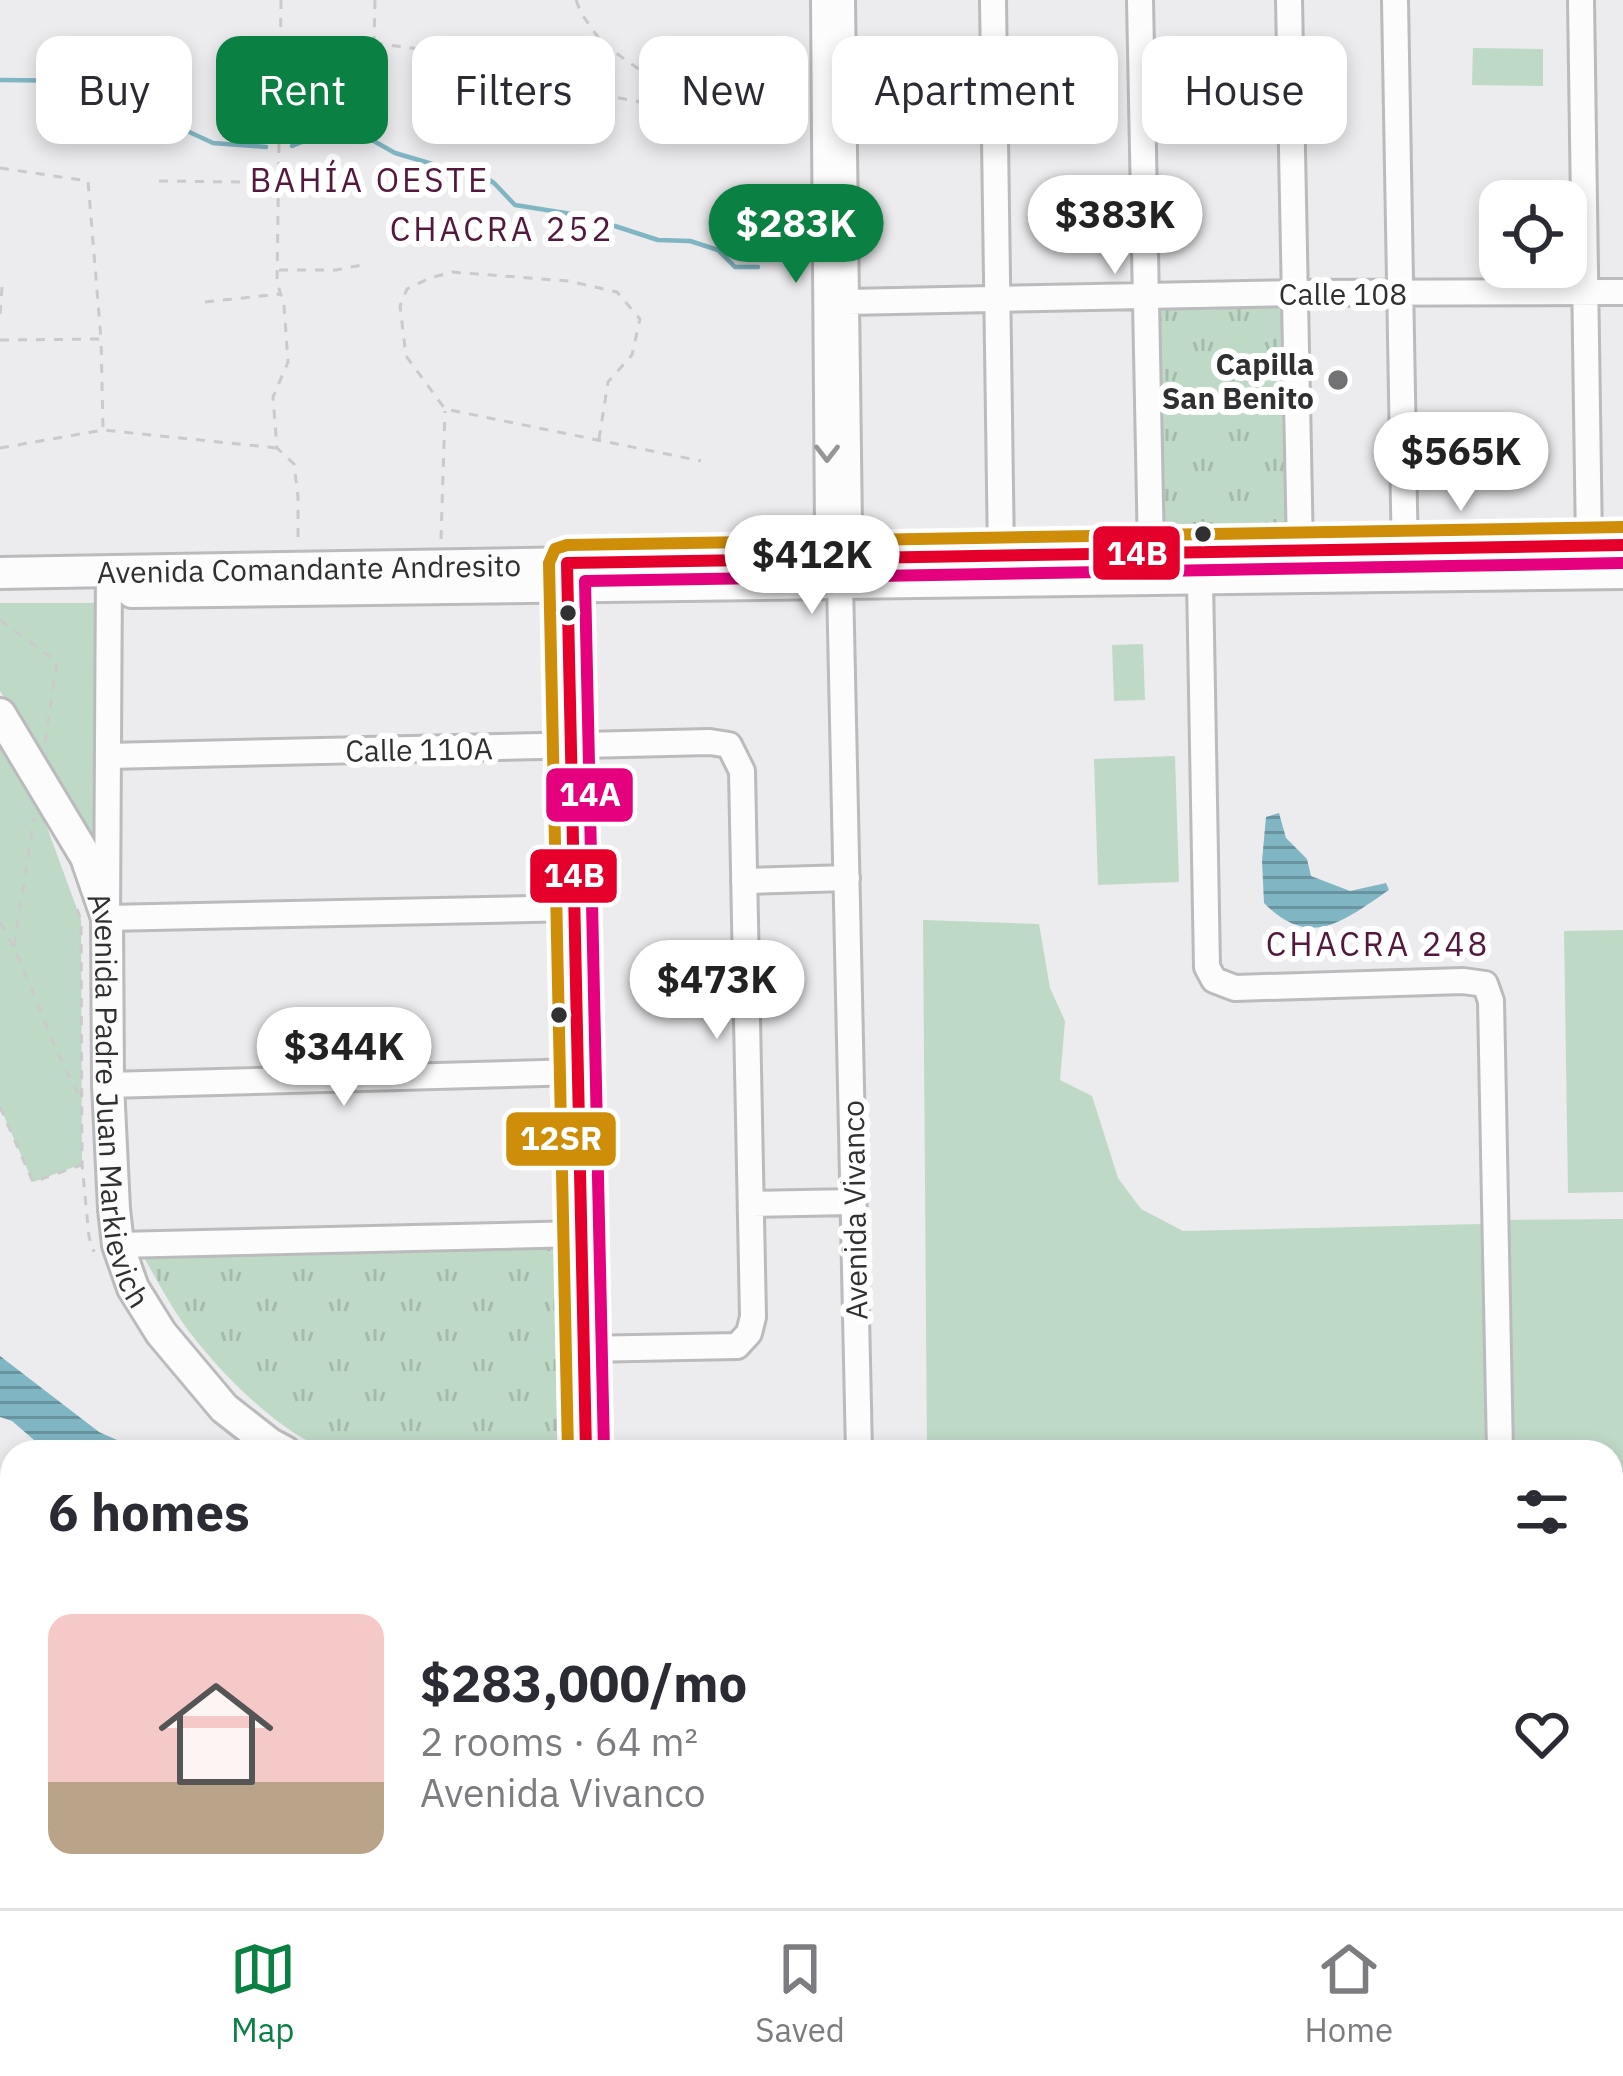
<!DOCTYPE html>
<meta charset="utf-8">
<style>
:root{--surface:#fff;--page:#f7f7f7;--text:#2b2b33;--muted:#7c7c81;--line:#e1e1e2;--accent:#0b8043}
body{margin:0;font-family:"IBM Plex Sans",sans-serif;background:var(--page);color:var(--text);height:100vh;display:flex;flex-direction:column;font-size:45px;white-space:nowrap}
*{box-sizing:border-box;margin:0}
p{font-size:39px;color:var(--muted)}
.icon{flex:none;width:66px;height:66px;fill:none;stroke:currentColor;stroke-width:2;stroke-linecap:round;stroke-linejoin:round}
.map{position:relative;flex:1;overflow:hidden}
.details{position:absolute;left:0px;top:1440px;width:1623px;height:468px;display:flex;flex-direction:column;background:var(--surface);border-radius:36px 36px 0 0;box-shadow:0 6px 18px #0003}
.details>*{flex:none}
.guide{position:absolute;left:36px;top:36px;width:1551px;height:108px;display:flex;gap:24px}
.tools{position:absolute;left:1479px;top:180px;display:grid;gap:24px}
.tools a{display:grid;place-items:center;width:108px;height:108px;border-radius:24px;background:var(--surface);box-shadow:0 6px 18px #0003;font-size:60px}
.price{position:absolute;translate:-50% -102px;padding:0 27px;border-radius:42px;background:#fff;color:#222;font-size:39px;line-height:78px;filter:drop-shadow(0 3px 6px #0008)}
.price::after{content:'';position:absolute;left:50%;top:72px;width:36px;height:27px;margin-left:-18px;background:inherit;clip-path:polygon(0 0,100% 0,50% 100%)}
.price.active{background:var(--accent);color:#fff}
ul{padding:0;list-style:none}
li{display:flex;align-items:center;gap:36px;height:300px;padding:0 48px}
li span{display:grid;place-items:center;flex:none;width:336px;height:240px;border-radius:24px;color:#555}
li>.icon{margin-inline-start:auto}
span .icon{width:144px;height:144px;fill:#fffc;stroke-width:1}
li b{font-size:51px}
h2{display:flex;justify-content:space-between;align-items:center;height:144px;padding:0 48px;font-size:51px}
.tag{padding:0 42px;border-radius:24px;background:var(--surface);box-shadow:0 6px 18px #0003;font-size:42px;line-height:108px}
.tag.active{background:var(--accent);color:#fff}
.menu{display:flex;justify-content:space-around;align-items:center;height:168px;border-top:3px solid var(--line);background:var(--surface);font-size:33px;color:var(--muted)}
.menu a{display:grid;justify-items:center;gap:6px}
.menu .active{color:var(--accent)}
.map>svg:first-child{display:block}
.grass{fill:#bfd9c7}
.park{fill:url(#park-tufts)}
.water{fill:url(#water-rules)}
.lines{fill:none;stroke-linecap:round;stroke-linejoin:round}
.stream{stroke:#80b5c3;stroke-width:4.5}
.river{stroke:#80b5c3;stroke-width:30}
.minor-casing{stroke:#bbbabc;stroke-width:30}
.major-casing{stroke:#bbbabc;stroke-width:36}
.path{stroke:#cacacb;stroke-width:3;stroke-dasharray:9 9;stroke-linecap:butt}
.minor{stroke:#fcfcfc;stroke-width:24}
.major{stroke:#fcfcfc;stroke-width:30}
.bus-1-casing{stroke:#fff;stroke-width:21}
.bus-2-casing{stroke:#fff;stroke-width:21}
.bus-3-casing{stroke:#fff;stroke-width:21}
.bus-1{stroke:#e4002b;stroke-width:12}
.bus-2{stroke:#e5007d;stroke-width:12}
.bus-3{stroke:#cf8e0a;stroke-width:12}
.oneway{stroke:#969696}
.poi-dot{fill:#727173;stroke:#fff;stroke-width:4.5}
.bus-dot{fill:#302f31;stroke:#fff;stroke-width:4.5}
.labels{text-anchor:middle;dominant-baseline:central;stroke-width:12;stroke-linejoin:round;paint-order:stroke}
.street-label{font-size:30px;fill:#302f31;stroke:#fff}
.poi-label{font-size:30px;font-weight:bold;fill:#302f31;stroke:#fff;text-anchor:end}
.neighbourhood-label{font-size:33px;letter-spacing:3px;fill:#55183d;stroke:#fff}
.line-badge{stroke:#fff;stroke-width:4.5}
.badge-label{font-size:33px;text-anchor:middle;font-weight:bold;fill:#fff}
</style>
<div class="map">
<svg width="1623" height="1908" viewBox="0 0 1623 1908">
<defs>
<pattern id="park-tufts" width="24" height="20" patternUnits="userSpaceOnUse" patternTransform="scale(3)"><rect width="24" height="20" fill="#bfd9c7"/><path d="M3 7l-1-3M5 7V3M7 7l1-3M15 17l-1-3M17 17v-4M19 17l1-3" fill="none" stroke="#a4bbab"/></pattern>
<pattern id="water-rules" width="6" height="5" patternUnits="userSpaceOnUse" patternTransform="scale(3)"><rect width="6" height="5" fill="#80b5c3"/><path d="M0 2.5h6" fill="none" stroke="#69949f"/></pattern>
</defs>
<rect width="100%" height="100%" fill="#ecebed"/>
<path class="grass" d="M1473 48 1543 49V86L1472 85Z
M0 603H102V881L69 804 0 691Z
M1143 644 1145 700 1114 701 1112 645Z
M0 739 37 800 81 920 82 1164 33 1182 0 1107Z
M1175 756 1179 882 1098 885 1094 759Z
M923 920 1039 924 1050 988 1065 1021 1060 1080 1092 1096 1118 1178 1141 1209 1183 1231 1482 1224 1488 1452H927Z
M1623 930V1192L1568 1193 1564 931Z
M1623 1219V1497L1611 1498V1452H1512L1506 1220Z
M0 1630 12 1636V1896H689L701 1908H0Z"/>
<path class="park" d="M1290 303 1297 544 1155 545 1151 305Z
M567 1245 569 1452H332C281 1435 220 1373 188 1330 171 1307 157 1280 143 1256Z
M772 1896H868L869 1908H784Z"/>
<path class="water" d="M1279 813 1286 838 1307 859 1311 876 1350 891 1386 883 1389 890C1343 921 1311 950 1264 903L1262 861 1266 817Z
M0 1356 99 1432 144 1452H48L12 1421 0 1417Z"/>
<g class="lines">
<path class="stream" d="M0 80 86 81 107 103 135 118H159L213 143 266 147
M292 146 317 136 363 135 395 153 446 168 474 170 494 183 515 205 584 216 658 240 690 241 718 250 735 267H758"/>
<path class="river" d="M721 1896 725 1908"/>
<defs>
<path id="minor" d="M824 0 828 528 840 536
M842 0 849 528 840 536V584L859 1452
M993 0 1001 556
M1140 0 1151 553
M1289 0 1300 551
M1395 0 1405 562
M1581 0 1589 545
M847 302 1295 293 1623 292
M567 571 586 1452
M109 572 107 918 575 908
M1200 580 1207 967 1214 980 1235 988 1463 981 1485 984 1491 1001 1500 1452
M108 756 710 742 729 745 742 771 753 1317 749 1333 737 1346 584 1349
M744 881 847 878
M108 1085 578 1072
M751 1204 853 1202
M118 1245 581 1234
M1611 1678H1623
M1611 1827 1623 1826
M1125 1896V1908
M1334 1896V1908
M1572 1896V1908
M880 1908V1896"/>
<g id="major">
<path id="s1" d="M0 573 1623 545"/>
<path d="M132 592 1623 573"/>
<path id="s2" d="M0 714 86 857 107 918 108 1085 114 1209 118 1245 133 1288 161 1333 224 1408 270 1444 285 1452"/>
<path d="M1611 1515H1623"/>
<path d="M0 1606 12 1611"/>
</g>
</defs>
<use href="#minor" class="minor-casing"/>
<use href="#major" class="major-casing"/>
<path class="path" d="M281 0 277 282 284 305 288 362 273 397 277 448 294 464 298 497V542
M576 0 581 13 602 43 586 81
M374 43 471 56 586 81 614 97 700 113H801
M602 43 699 112
M282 47 374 43 375 0
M522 65 533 32
M0 168 88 181 101 339
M159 181 244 182 277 180
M279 270H336L367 264
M205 302 280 294
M0 314 2 287
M0 340 101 339 103 429
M599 439 608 382 632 355 640 319 617 292 568 281 452 272 430 278 407 289 400 306 406 356 445 409 701 461
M0 448 103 430 277 448
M441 539 445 411
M0 620 57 662 45 743
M77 909 81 920 82 1164 89 1237 94 1252
M0 922C33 979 47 1042 81 1098
M14 946 34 818
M0 1107 33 1182 81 1165"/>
<use href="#minor" class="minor"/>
<use href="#major" class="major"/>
<defs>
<path id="bus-1" d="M586 1452 567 563 1623 545"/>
<path id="bus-2" d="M604 1452 585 581 1623 563"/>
<path id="bus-3" d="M568 1452 549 563 555 549 567 545 1623 527"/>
</defs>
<use href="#bus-1" class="bus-1-casing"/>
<use href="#bus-2" class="bus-2-casing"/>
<use href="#bus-3" class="bus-3-casing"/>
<use href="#bus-1" class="bus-1"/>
<use href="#bus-2" class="bus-2"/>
<use href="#bus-3" class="bus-3"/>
</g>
<defs><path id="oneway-chevron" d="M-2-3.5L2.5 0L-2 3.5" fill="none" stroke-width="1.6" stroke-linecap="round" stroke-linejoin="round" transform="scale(3)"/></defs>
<use class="oneway" href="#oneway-chevron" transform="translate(827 453) rotate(90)"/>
<circle class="poi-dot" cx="1338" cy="380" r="12"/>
<g class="bus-dot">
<circle cx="1203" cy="534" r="10"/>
<circle cx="568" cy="613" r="10"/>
<circle cx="559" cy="1015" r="10"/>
</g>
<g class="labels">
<g class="street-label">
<text x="1343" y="293">Calle 108</text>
<text stroke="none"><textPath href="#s1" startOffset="309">Avenida Comandante Andresito</textPath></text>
<text transform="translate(419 749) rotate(-1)">Calle 110A</text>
<text stroke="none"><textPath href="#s2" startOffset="414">Avenida Padre Juan Markievich</textPath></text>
<text transform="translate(854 1210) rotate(-91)">Avenida Vivanco</text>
</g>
<g class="poi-label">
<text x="1314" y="363">Capilla<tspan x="1314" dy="34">San Benito</tspan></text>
</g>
<g class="neighbourhood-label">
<text x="370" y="179">BAHÍA OESTE</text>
<text x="502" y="228">CHACRA 252</text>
<text x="1378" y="943">CHACRA 248</text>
</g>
</g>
<g class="line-badge">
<rect x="1091" y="524" width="91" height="58" rx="12" fill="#e4002b"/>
<rect x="544" y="766" width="91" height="58" rx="12" fill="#e5007d"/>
<rect x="528" y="847" width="91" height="58" rx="12" fill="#e4002b"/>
<rect x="504" y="1110" width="114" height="58" rx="12" fill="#cf8e0a"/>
</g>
<g class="badge-label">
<text x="1137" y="565">14B</text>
<text x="590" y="806">14A</text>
<text x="574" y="887">14B</text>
<text x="561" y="1150">12SR</text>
</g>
</svg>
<div class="tools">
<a><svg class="icon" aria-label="locate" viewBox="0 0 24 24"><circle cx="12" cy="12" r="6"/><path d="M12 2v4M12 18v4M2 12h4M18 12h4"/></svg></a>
</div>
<b class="price" style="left:1115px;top:277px">$383K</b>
<b class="price active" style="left:796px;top:286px">$283K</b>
<b class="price" style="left:1461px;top:514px">$565K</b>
<b class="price" style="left:812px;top:617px">$412K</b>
<b class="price" style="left:717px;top:1042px">$473K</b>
<b class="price" style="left:344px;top:1109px">$344K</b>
<div class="guide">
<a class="tag">Buy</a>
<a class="tag active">Rent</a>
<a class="tag">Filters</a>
<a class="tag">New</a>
<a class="tag">Apartment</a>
<a class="tag">House</a>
</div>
<section class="details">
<h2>6 homes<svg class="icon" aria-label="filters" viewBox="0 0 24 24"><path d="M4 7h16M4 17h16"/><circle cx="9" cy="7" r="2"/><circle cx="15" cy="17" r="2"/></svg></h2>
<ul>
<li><span style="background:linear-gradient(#f6c9c9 70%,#b9a48a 0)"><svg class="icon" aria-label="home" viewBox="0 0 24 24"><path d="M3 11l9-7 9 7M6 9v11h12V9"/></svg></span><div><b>$283,000/mo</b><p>2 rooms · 64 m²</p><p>Avenida Vivanco</p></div><svg class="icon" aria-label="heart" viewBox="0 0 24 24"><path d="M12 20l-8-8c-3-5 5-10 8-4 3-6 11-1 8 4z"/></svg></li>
</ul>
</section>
</div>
<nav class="menu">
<a class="active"><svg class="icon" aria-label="map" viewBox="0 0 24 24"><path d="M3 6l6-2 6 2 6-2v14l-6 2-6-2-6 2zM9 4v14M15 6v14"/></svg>Map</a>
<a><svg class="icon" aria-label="saved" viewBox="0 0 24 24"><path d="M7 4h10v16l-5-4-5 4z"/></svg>Saved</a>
<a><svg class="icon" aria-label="home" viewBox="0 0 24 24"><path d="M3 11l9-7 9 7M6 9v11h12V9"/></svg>Home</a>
</nav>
